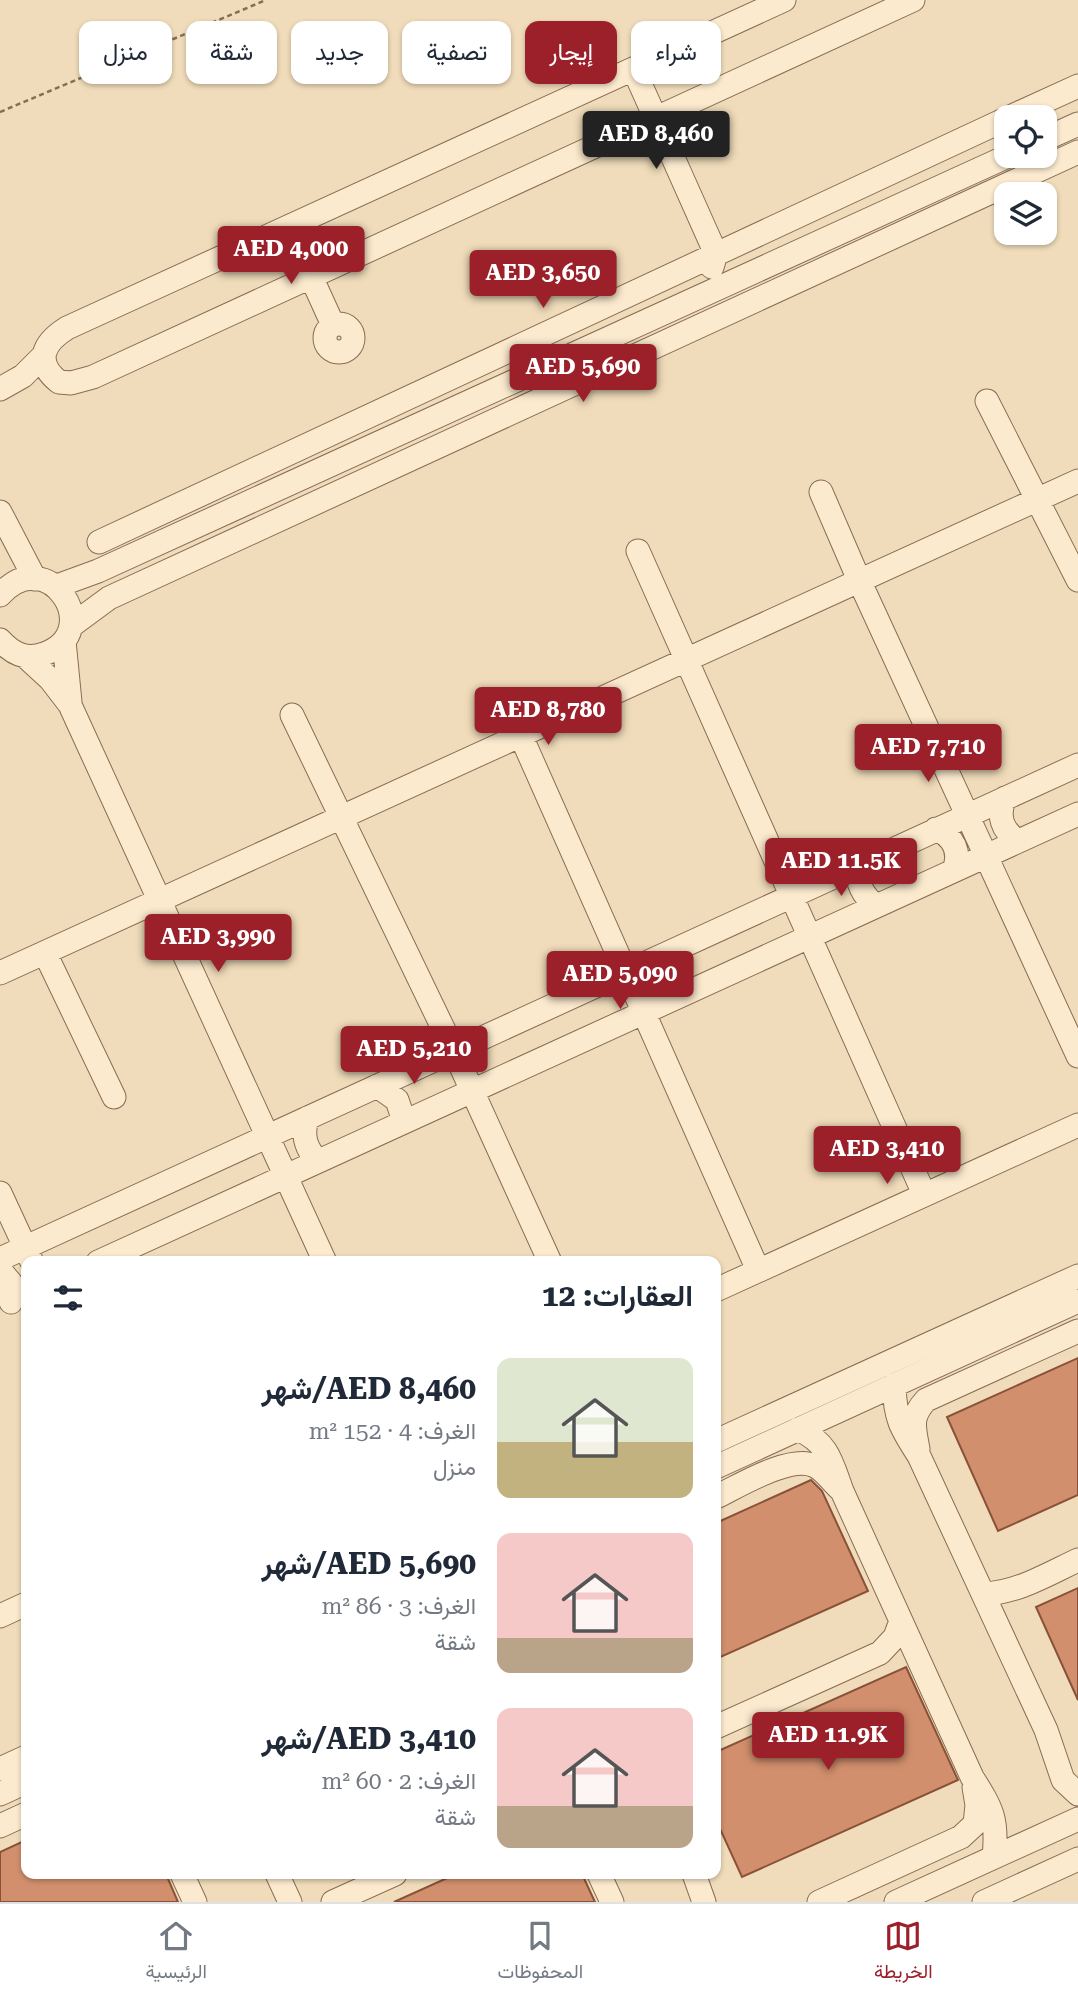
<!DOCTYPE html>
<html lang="ar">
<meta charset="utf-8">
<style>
:root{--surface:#fff;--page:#f2f2f3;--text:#1f2937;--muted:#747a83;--line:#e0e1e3;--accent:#9b202a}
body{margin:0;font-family:"Roboto Serif",Vazirmatn,serif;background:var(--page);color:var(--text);direction:rtl;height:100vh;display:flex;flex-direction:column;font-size:26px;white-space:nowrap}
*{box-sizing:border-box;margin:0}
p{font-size:23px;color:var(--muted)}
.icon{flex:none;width:38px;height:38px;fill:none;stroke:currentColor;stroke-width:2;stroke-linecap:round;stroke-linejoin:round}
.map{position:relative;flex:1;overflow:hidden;direction:ltr}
.panel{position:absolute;left:21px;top:1256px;width:700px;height:623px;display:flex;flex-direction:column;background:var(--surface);border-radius:14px;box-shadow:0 2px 5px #0004;direction:rtl}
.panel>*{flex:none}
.hud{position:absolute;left:21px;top:21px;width:700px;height:63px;direction:rtl;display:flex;gap:14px}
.buttons{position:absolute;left:994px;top:105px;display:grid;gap:14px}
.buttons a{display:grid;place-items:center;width:63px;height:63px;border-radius:14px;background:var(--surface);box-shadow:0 2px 5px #0004;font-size:35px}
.price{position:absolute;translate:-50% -60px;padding:0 16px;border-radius:7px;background:var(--accent);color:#fff;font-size:23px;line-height:46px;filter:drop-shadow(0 2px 4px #0008)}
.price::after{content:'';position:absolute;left:50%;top:42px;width:21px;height:16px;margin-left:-10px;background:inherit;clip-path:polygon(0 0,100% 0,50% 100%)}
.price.on{background:#222;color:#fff}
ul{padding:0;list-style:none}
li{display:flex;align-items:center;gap:21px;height:175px;padding:0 28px}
li span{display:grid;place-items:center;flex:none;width:196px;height:140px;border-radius:14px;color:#555}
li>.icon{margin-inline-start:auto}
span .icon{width:84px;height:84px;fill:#fffc;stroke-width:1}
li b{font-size:30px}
h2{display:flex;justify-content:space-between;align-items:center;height:84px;padding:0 28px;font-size:30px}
.pill{padding:0 24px;border-radius:14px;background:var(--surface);box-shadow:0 2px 5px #0004;font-size:24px;line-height:63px}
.pill.on{background:var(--accent);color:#fff}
.tab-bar{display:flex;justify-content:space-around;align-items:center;height:98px;border-top:2px solid var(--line);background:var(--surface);font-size:19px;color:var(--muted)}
.tab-bar a{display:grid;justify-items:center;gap:4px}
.tab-bar .on{color:var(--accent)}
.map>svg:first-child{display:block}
.building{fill:#d28f6d;stroke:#895238;stroke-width:2}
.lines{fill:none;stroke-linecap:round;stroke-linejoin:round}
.minor-casing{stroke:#886c54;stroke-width:25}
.path{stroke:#886c54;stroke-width:2.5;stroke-dasharray:5 3.5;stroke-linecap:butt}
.minor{stroke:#fbeace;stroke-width:23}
</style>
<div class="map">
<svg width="1078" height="1902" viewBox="0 0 1078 1902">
<rect width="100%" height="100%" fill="#f0dcba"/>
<path class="building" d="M1078 1358V1495L998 1531 947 1417Z
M811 1480 822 1491 868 1591 716 1659V1523Z
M1078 1588V1700L1036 1607Z
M906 1667 958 1780 742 1877 716 1820V1752Z
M26 1840V1874H166L178 1902H0V1852Z
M456 1874H582L595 1902H394Z"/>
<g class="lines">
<defs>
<path id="minor" d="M784 0 67 328C43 343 34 362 59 382L71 383 93 377 913 0
M634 70 716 254 712 267
M1010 117 1078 86
M1045 139 1078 124
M289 228 333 325
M325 338a14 14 0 1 1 28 0a14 14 0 1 1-28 0Z
M0 389 23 376 44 355
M987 401 1078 580
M821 492 859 580 1078 1056
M0 512 35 579
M99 542 1006 119
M638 551 924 1194
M57 586 98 571 1008 156
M0 595C48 541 107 632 44 654 26 661 12 653 0 640
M71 626 109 598 1078 152
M64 641 70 702
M25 656 50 679 70 705 325 1262
M292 715 454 1051 550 1262
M521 736 758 1270
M1005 798C997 815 1002 831 1018 841
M936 829C954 837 961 852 954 870
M857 866C857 883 862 895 876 906
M45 953 114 1097
M0 973 1078 481
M377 1086 397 1100 404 1121
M307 1118C302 1135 305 1148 318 1161
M0 1193 31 1260
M0 1259 1078 765
M98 1262 1078 814
M0 1270 11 1283V1302
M716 1290 1078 1125
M894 1385C895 1419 901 1428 919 1456L1046 1730 1063 1780 1078 1794
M798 1429C828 1443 831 1460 842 1491L972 1777C992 1809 998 1819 994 1857
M716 1441 1078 1276
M918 1449C914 1427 910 1417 926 1400L1078 1331
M716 1467 1078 1301
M716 1497C739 1486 791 1454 815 1466 824 1470 832 1482 840 1489
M983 1594C1017 1593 1048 1574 1078 1560
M0 1616 26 1604
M716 1727 880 1653 895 1637 901 1621
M0 1769 26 1757
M0 1794 26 1782
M0 1826 26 1814
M182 1874 195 1902
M277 1874 290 1902
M599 1874 612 1902
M694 1874 704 1902
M333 1902 395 1874
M819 1902 961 1837 975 1824 977 1805 974 1787
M896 1902 1078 1819
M984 1902 1078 1859"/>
</defs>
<use href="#minor" class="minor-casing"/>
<path class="path" d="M0 112 266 0"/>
<use href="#minor" class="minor"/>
</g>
</svg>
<div class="buttons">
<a><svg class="icon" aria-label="locate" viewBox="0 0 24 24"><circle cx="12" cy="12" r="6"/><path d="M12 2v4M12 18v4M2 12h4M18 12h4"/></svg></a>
<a><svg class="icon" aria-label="layers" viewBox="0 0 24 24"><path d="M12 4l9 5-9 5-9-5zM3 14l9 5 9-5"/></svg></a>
</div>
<b class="price on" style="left:656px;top:171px">AED 8,460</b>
<b class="price" style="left:291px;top:286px">AED 4,000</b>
<b class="price" style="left:543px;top:310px">AED 3,650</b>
<b class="price" style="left:583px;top:404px">AED 5,690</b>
<b class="price" style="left:548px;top:747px">AED 8,780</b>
<b class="price" style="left:928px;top:784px">AED 7,710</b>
<b class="price" style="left:841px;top:898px">AED 11.5K</b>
<b class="price" style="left:218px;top:974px">AED 3,990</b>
<b class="price" style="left:620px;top:1011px">AED 5,090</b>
<b class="price" style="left:414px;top:1086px">AED 5,210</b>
<b class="price" style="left:887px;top:1186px">AED 3,410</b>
<b class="price" style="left:828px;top:1772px">AED 11.9K</b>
<div class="hud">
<a class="pill">شراء</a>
<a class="pill on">إيجار</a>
<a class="pill">تصفية</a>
<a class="pill">جديد</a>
<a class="pill">شقة</a>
<a class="pill">منزل</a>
</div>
<section class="panel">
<h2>العقارات: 12<svg class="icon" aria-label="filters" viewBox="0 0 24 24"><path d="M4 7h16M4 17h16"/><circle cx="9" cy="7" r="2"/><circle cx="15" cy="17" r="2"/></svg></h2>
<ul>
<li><span style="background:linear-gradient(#dfe7d0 60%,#c2b280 0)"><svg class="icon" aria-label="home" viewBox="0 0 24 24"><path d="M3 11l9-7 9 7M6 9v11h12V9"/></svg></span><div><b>AED 8,460/شهر</b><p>الغرف: 4 · 152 m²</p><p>منزل</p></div></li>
<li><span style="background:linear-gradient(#f6c9c9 75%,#b9a48a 0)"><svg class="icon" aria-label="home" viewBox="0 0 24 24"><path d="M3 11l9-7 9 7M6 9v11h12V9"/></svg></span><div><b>AED 5,690/شهر</b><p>الغرف: 3 · 86 m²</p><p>شقة</p></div></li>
<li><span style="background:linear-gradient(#f6c9c9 70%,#b9a48a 0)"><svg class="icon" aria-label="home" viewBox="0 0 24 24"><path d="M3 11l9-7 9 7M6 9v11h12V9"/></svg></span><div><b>AED 3,410/شهر</b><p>الغرف: 2 · 60 m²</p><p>شقة</p></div></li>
</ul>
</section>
</div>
<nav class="tab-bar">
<a class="on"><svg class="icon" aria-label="map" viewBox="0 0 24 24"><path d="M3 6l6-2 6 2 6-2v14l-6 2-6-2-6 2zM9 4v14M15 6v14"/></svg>الخريطة</a>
<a><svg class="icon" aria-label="saved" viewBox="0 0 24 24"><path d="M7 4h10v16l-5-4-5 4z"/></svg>المحفوظات</a>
<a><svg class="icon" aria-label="home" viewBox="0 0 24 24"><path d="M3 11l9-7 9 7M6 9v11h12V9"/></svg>الرئيسية</a>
</nav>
